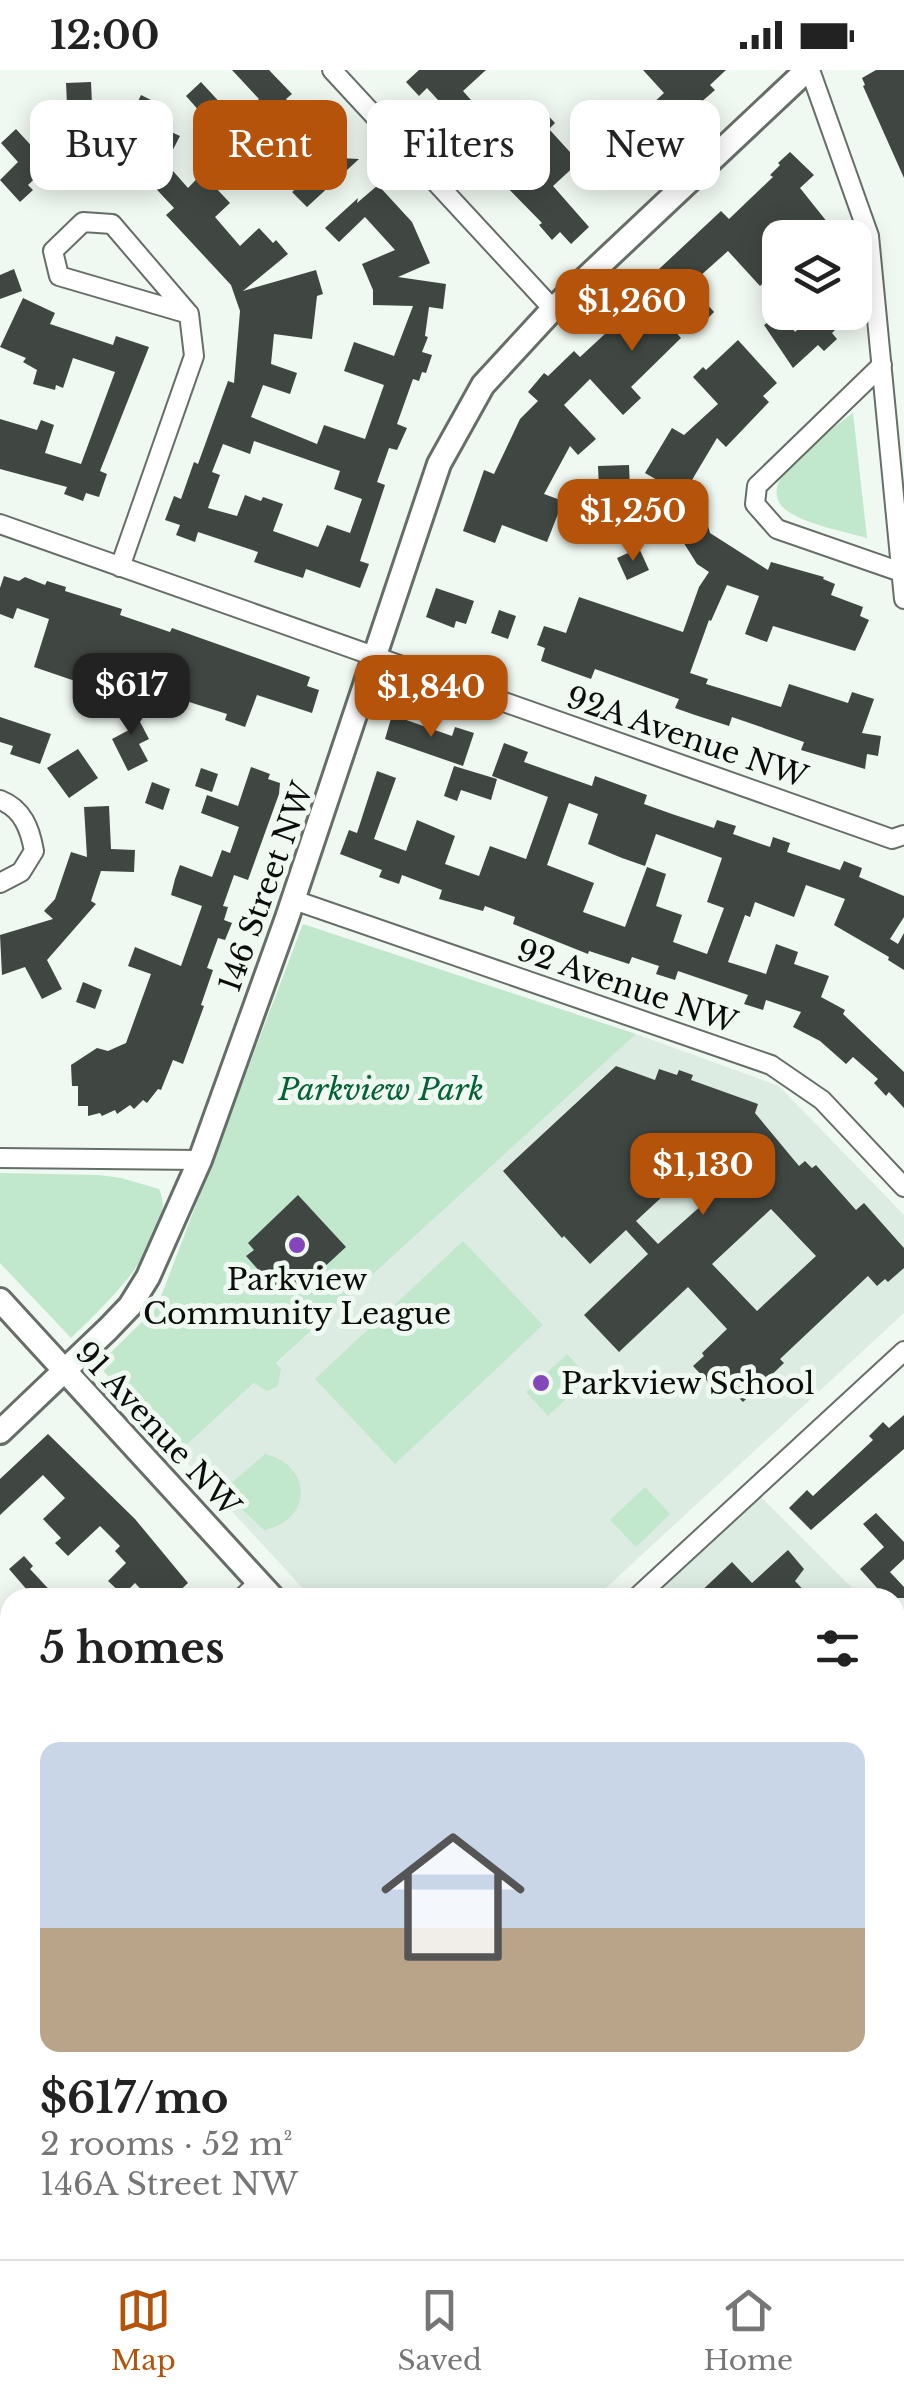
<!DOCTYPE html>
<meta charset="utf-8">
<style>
:root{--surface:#fff;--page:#f6f6f6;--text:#222;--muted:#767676;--line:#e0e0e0;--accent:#b45309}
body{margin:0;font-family:"Libre Baskerville",serif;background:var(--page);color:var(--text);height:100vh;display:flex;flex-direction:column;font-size:38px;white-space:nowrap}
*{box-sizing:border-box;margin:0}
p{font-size:32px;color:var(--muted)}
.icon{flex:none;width:55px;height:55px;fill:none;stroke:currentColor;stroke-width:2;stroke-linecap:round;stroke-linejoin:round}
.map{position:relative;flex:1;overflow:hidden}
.details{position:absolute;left:0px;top:1518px;width:905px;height:672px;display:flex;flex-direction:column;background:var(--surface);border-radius:30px 30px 0 0;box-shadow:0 5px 25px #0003}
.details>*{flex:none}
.banner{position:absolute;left:30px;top:30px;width:845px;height:90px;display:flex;gap:20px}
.tools{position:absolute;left:762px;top:150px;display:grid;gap:20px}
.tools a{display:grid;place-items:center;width:110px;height:110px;border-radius:20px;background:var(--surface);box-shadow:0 5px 25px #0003;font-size:50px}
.price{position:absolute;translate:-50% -85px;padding:0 22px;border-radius:20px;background:var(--accent);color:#fff;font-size:32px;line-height:65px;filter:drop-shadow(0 2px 5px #0008)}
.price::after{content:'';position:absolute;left:50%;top:60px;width:30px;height:22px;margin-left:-15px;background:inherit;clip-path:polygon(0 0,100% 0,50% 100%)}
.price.selected{background:#222;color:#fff}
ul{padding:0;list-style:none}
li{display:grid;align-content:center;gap:20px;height:530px;padding:0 40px}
li span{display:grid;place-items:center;height:310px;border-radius:20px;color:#555}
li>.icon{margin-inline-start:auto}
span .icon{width:180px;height:180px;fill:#fffc;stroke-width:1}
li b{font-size:42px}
h2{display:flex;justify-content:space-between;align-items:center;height:120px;padding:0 40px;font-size:42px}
.chip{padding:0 35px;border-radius:20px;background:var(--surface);box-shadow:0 5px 25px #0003;font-size:35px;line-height:90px}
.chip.selected{background:var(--accent);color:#fff}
.status{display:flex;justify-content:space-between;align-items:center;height:70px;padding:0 50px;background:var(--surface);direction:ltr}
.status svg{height:28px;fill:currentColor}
.tab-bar{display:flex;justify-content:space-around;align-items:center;height:140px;border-top:2px solid var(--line);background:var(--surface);font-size:28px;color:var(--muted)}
.tab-bar a{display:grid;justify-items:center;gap:5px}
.tab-bar .selected{color:var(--accent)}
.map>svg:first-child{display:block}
.built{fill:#ddece2}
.green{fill:#c1e7cd}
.building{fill:#404742;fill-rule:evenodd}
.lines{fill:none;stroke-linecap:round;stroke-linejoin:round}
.minor-casing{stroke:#666e68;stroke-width:22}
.tertiary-casing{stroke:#666e68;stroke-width:28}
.secondary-casing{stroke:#666e68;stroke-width:30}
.minor{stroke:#fff;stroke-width:18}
.tertiary{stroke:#fff;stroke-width:22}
.secondary{stroke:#d2e9db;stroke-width:25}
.poi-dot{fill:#8346bb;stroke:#eff8f1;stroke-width:4}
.labels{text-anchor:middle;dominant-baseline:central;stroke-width:10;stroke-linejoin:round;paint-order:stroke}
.street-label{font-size:30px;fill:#0a0d0b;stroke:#eff8f1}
.park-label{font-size:30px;font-style:italic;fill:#056237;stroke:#eff8f1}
.poi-label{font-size:30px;fill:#0a0d0b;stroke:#eff8f1}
</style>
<div class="status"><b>12:00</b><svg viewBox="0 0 49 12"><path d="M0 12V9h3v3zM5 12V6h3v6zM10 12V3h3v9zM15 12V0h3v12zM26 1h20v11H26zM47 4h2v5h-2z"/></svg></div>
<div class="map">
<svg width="904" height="2189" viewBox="0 0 904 2189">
<rect width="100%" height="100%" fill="#eff8f1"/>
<path class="built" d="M636 964 779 1016 904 1145V1243L596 1527H311L178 1383Z
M760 1426 861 1527 652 1528Z"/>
<path class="green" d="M853 343 867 468C843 461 813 456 792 444 741 416 832 360 853 343Z
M303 854 636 964 276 1293 281 1299 278 1316 267 1321 254 1313 178 1383 98 1295 157 1237Z
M0 1103 99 1105 121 1108 159 1119C181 1165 101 1239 71 1268L0 1193Z
M463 1171 543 1255 395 1394 315 1309Z
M567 1284 589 1307 548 1346 526 1322Z
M265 1384C313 1395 313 1451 264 1460L228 1426 229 1415Z
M645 1417 670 1444 636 1477 610 1450Z"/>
<path class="building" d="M232 0H269L292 24 286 29 340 88 359 89 307 137 292 122 314 102 295 80 271 102 241 69 232 78 186 26 201 12 236 50 259 29Z
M419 0H486L463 21 494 56 519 33 532 47 541 38 555 53 549 59 579 92 553 116 589 157 571 174 560 162 552 170 539 155 542 153 494 104 501 98 477 73 469 80 452 62 460 54 427 18 419 26 406 12Z
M643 0H726L710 15 715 20 683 48 686 51 668 68 661 60 630 89 598 56 594 60 581 46 596 32 623 61 664 23Z
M876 0H904V108L863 16 865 15 862 8Z
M91 12 92 34 67 35 66 13Z
M141 25 167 38 158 56 180 66 166 93 188 118 214 91 228 104 216 118 230 133 215 147 240 176 259 158 273 173 276 170 288 184 243 221 316 200 323 224 317 226 312 269 274 264 271 294 297 303 290 324 263 315 251 347 317 374 324 355 365 369 384 315 344 301 354 272 394 286 413 236 373 235V220L362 194 395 180 365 147 339 172 325 158 358 128 357 133 378 115 412 152 430 193 398 207 446 214 443 239 429 237 425 266 428 267 422 282 432 285 426 303 422 302 419 311 413 309 397 354 407 358 397 380 389 378 377 412 385 415 360 491 369 494 360 518 306 499 303 508 278 500 254 492 258 482 198 462 195 472 176 465 180 455 165 450 174 426 181 429 194 392 198 394 228 311 234 313 240 241 231 215 166 145 174 138 131 92 125 102 108 94 113 85 98 77 115 43 129 50ZM254 371 340 401 334 419 362 429 350 463 327 455 318 477 273 461 283 434 263 427 261 431 245 425 237 446 208 438 220 405 212 402 223 374 250 384Z
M72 52 83 80 61 89 50 61Z
M16 59 49 95 28 115 33 120 20 132 0 110 18 92 1 73Z
M790 82 814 105 800 118 828 153 811 168H780V178L770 188 779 198 760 216 728 181 690 215 714 242 704 252 679 225 659 244 681 268 631 317 641 328 623 345 590 309 564 335 596 369 578 385 570 376 544 424 563 431 547 472 502 455 495 473 463 461 484 400 494 404 520 349 538 331 528 322 544 303 548 306 574 281 580 287 607 262 600 254 615 241 622 248 665 207 658 200 721 141 729 149 773 107 770 105 780 95 778 93Z
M14 199 22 221 0 229V205Z
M23 228 55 243 50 254 113 275 116 266 149 277 100 401 107 404 99 427 86 423 83 431 64 424 67 417 0 399V349L37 360 41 350 54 355 45 383 81 394 115 302 73 288 63 318 56 315 55 320 33 314 37 300 23 292 26 288 0 277Z
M816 242H832L842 253 832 263 837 269 824 281 818 275 793 298 764 255 782 243 795 262Z
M738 270 777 313 763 326 769 332 726 377 717 368 683 425 645 403 672 358 684 365 718 334 693 307 703 297 706 300Z
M629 395 630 418 599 419 598 396Z
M692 430 695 439 703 437 710 463 768 500 771 492 824 507 823 509 835 514 831 525 863 537 860 546 869 550 855 581 773 556 767 572 745 564 759 526 727 515 711 551 709 550 690 603 708 609 706 614 781 637 789 614 848 633 852 622 874 629 862 663 881 666 878 686 867 684 865 699 801 680 804 672 732 647 729 656 695 645 675 638 679 629 595 599 591 609 541 591 545 578 537 575 544 556 566 563 579 527 683 562 699 517 709 502 697 494 680 467 667 469 659 442Z
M639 478 649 500 627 510 617 488Z
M4 506 19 511 25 507 45 515 47 511 66 517 65 521 122 539 120 545 170 562 172 558 310 607 307 616 319 620 312 643 257 625 245 657 225 650 227 644 164 624 172 601 133 587 121 617 82 601 78 612 34 597 49 549 17 538 13 549 0 544V518Z
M436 518 474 531 466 554 456 551 454 558 426 547Z
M499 540 516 546 508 569 491 563Z
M128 629 149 669 139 674 148 691 128 701 112 669 129 660 116 635Z
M392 645 452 666 455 657 474 663 463 696 385 669Z
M0 647 51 664 40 694 10 684 13 676 0 672Z
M504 673 528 682 524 692 592 716 595 706 647 725 644 734 672 744 714 758 717 750 736 756 733 764 770 777 773 767 790 773 787 782 840 800 844 791 862 798 859 807 904 826V847L890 869 898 874 904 863V900L888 890 889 887 834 855 845 829 806 815 794 847 755 832 750 847 745 845 728 892 766 904 776 874 798 882 794 894 829 906 821 927 845 940 843 944 904 1002V1038L889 1022 886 1026 874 1013 878 1009 853 987 846 994 820 971 793 957 801 942 766 930 763 940 744 934 748 925 678 901 675 910 656 904 659 896 632 887 629 894 589 881 588 884 513 854 515 847 485 836 483 841 439 829 442 820 402 805 399 814 379 807 382 800 340 784 349 760 357 763 377 701 396 708 374 769 406 781 417 750 455 766 445 794 479 806 490 776 526 789 548 727 492 706ZM569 733 598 744 588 774 622 788 645 796 656 764 722 788 707 832 724 838 707 884 673 872 682 845 656 836 666 804 647 797 625 857 583 842 594 813 547 795Z
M78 679 98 708 69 728 47 698Z
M454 696 497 709 491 730 461 720 457 731 444 726Z
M251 697 270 704 268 709 280 713 279 724 248 810 234 805 223 836 228 837 224 850 232 853 225 870 218 868 207 898 213 900 201 935 204 936 183 994 173 990 161 1020 158 1019 147 1033 143 1030 134 1039 130 1035 117 1044 115 1040 102 1046 100 1043 88 1046V1036H78V1016H72L71 995 97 978 108 981 126 973 151 904 128 896 135 877 181 896 202 836 171 825 175 809 180 795 212 807 222 780 230 783 239 757 201 743 207 725 238 736Z
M201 698 218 704 212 722 195 716Z
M152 712 170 719 163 740 145 733Z
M109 736 111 779 135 780 134 802 101 801 91 831 96 834 47 890 62 919 42 929 25 897 2 905 0 865 53 849 44 841 55 829 71 782 87 787 84 737Z
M83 912 102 920 95 939 76 932Z
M616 996 655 1010 659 999 677 1005 679 1000 693 1005 691 1010 758 1034 755 1043 799 1096 805 1091 812 1098 816 1095 856 1140 864 1133 904 1178V1198L888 1212 885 1209 877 1216 868 1206 780 1289 784 1293 743 1332 725 1314 722 1316 715 1309 710 1314 693 1296 704 1286 702 1283 727 1259 688 1217 619 1282 584 1245 648 1184 626 1160 590 1194 564 1166 562 1168 503 1101ZM705 1087 703 1112 729 1111 658 1174 636 1151ZM771 1139 816 1186 757 1241 712 1194Z
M298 1125 346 1177 295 1224 288 1217 280 1224 246 1186 254 1180 248 1173Z
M904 1345V1379L811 1460 789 1438 807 1420 813 1426 873 1370 869 1366 883 1352 889 1358Z
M48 1364 135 1449 188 1513 172 1528H149L135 1513 123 1525 108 1511 126 1493 115 1481 120 1476 100 1456 68 1486 55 1473 61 1468 43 1449 65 1428 43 1405 0 1445V1409Z
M876 1443 904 1472V1489L890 1502 904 1517V1528H886L860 1499 884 1477 863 1454Z
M788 1480 804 1499 795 1511 811 1528H694L732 1492 752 1513Z
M24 1486 33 1496 30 1499 57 1528H34L9 1499Z"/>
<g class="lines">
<defs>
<path id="minor" d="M332 0 553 239
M810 0 869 166 904 529
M882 295 757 416 755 434 777 459 901 502
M0 454 892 769 904 765
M120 497 194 286 189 244 59 206 53 181 83 152 112 154 189 244
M0 730C23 739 30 759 34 781L21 802 0 813
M294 830 771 995 822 1030 904 1117
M0 1088 200 1090
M242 1528 259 1512
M636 1528 904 1281
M895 1729 904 1721
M0 1752 10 1743
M0 2125 10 2115
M883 2180 892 2189
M285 2189 295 2180
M397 2189 406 2180"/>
<path id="tertiary" d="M0 1230 273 1528
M0 1362 108 1259 130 1236 148 1207 200 1090 287 848 439 394 483 315 553 239 807 0"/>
<path id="secondary" d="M895 1670 904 1662
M337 2189 347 2180"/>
</defs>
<use href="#minor" class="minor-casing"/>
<use href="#tertiary" class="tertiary-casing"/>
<use href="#secondary" class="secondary-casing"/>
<use href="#minor" class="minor"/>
<use href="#tertiary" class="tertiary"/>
<use href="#secondary" class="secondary"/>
</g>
<g class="poi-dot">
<circle cx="297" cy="1175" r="10"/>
<circle cx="541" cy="1313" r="10"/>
</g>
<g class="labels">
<g class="street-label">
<text transform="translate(687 667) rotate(19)">92A Avenue NW</text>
<text transform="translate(266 817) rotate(-70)">146 Street NW</text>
<text transform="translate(627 916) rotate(19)">92 Avenue NW</text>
<text transform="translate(158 1359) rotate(47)">91 Avenue NW</text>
</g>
<g class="park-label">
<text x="381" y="1019">Parkview Park</text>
</g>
<g class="poi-label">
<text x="297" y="1209">Parkview<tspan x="297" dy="34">Community League</tspan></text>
<text x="561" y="1313" text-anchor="start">Parkview School</text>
</g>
</g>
</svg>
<div class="tools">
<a><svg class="icon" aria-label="layers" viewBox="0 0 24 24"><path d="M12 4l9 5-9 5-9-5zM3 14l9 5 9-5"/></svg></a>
</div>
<b class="price" style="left:632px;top:284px">$1,260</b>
<b class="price" style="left:633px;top:494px">$1,250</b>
<b class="price selected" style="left:131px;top:668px">$617</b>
<b class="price" style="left:431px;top:670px">$1,840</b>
<b class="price" style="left:703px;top:1148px">$1,130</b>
<div class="banner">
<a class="chip">Buy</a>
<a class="chip selected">Rent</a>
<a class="chip">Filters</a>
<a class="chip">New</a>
</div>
<section class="details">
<h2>5 homes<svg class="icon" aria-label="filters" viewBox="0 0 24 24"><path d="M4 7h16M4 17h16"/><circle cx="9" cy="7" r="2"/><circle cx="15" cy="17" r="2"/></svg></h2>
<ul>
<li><span style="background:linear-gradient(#c9d6e8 60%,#b9a48a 0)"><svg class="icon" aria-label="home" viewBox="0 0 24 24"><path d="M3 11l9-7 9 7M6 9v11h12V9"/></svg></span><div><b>$617/mo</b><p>2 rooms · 52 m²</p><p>146A Street NW</p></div></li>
</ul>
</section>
</div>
<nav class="tab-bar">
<a class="selected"><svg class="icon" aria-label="map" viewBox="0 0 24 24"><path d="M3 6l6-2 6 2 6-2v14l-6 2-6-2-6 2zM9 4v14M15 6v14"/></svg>Map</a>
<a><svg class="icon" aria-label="saved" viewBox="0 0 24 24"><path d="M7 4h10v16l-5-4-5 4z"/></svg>Saved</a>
<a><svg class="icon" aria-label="home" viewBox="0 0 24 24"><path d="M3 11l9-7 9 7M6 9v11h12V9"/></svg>Home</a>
</nav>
